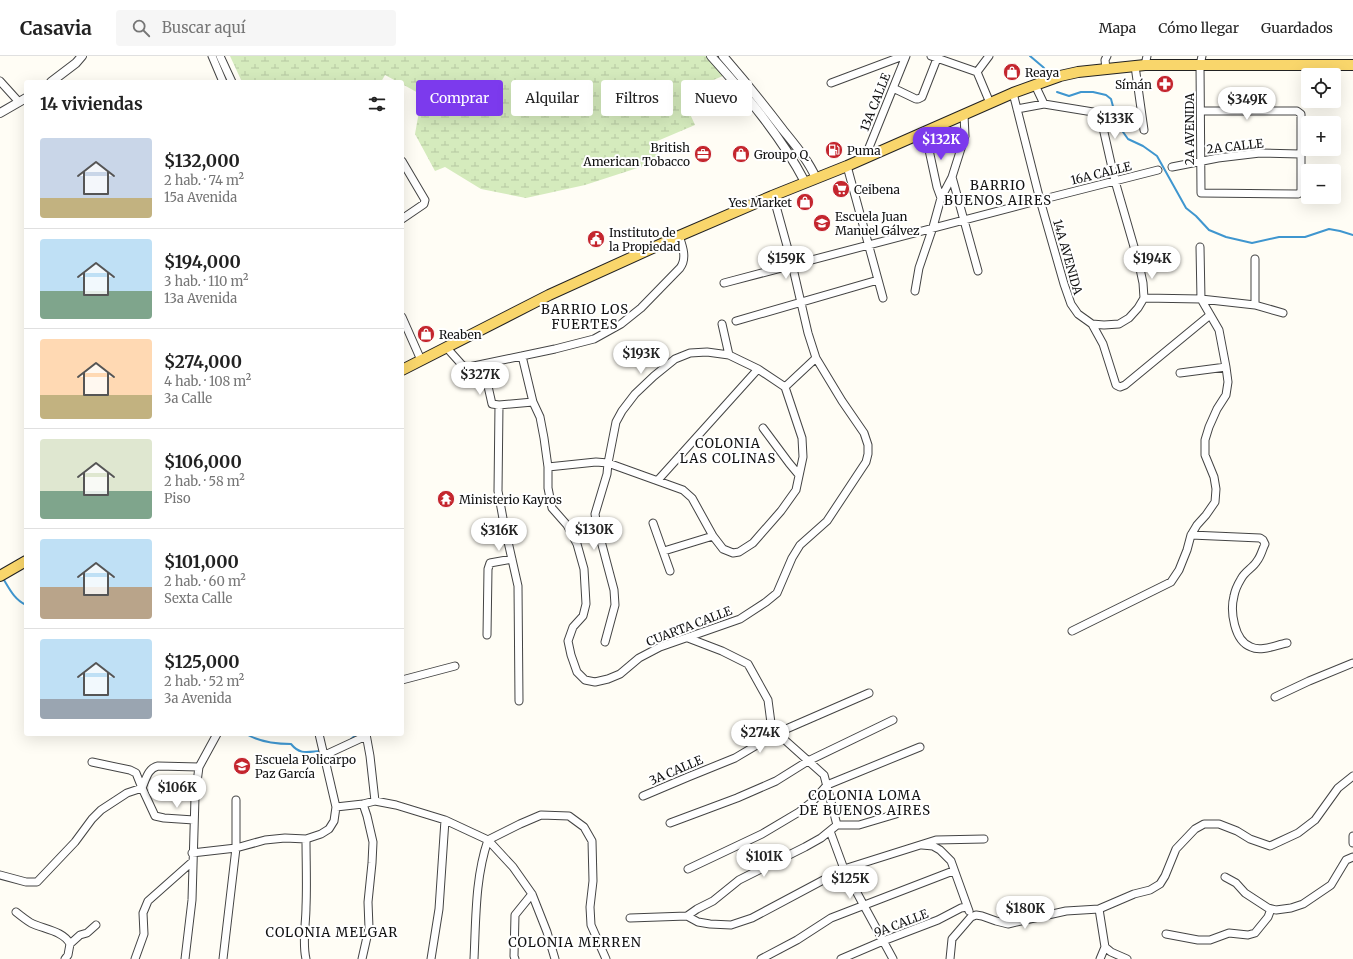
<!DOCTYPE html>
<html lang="es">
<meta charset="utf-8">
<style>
:root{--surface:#fff;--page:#f6f6f6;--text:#222;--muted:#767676;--line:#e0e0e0;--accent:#7c3aed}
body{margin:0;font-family:Merriweather,serif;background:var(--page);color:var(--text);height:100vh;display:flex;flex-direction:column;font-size:15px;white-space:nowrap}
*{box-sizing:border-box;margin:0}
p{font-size:13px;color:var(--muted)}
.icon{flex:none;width:22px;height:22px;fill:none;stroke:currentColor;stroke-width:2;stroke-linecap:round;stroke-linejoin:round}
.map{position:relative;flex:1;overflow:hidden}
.side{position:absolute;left:24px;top:24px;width:380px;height:656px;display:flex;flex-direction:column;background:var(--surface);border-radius:4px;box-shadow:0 4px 16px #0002}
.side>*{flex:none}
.banner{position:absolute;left:416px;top:24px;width:380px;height:36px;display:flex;gap:8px}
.buttons{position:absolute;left:1301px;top:12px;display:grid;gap:8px}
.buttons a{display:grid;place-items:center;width:40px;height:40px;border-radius:4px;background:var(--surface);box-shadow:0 4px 16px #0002;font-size:20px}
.price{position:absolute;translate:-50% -34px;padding:0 9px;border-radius:14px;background:#fff;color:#222;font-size:13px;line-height:26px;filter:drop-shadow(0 1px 2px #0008)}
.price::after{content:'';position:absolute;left:50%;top:24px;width:12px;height:9px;margin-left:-6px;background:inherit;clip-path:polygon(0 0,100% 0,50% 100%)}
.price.selected{background:var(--accent);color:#fff}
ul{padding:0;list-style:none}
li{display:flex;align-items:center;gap:12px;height:100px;padding:0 16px}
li+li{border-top:1px solid var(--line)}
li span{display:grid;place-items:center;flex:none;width:112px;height:80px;border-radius:4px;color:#555}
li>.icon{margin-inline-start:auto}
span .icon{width:48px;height:48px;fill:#fffc;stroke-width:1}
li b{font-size:17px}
h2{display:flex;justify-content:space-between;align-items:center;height:48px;padding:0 16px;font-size:17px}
.tag{padding:0 14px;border-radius:4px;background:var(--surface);box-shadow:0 4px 16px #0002;font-size:14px;line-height:36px}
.tag.selected{background:var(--accent);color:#fff}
header{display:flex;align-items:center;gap:24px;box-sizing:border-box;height:56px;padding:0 20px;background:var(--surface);border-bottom:1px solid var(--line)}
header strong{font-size:19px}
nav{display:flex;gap:22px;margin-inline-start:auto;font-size:14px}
.search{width:280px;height:36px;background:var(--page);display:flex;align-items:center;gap:10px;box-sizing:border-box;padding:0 14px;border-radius:4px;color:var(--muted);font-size:15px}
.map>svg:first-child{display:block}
.wetland{fill:url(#wetland-marsh)}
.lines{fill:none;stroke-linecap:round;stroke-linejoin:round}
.stream{stroke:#3f96cf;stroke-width:2}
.minor-casing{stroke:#444;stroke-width:9}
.tertiary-casing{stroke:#444;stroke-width:10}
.primary-casing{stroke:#222;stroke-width:12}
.minor{stroke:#fff;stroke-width:7}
.tertiary{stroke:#fff;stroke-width:8}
.primary{stroke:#f9d66b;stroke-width:10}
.labels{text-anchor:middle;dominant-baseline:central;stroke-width:4;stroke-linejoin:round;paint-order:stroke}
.poi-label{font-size:12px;fill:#111;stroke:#fff;text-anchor:start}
.street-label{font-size:12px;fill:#111;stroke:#fff}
.neighbourhood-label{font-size:13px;letter-spacing:1px;fill:#111;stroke:#fff}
</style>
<header>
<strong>Casavia</strong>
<div class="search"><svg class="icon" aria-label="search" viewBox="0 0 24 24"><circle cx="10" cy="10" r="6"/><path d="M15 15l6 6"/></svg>Buscar aquí</div>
<nav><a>Mapa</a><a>Cómo llegar</a><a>Guardados</a></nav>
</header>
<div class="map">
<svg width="1353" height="903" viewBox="0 0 1353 903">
<defs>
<pattern id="wetland-marsh" width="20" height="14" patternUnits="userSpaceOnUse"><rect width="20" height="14" fill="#d5ebbd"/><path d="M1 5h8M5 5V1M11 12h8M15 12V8" fill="none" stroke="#b6c8a1"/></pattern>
</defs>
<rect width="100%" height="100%" fill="#fffdf5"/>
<path class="wetland" d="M230 0H707L725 19 681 38 695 69 655 86 662 104 585 129 526 142 481 133 445 111 435 115 415 78 422 39 402 28V26H398L385 19 381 26H242Z"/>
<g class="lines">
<path class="stream" d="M1030 0 1043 11 1049 18
M1057 36 1069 40 1081 36H1093L1106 39 1111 43 1118 69 1128 83 1143 90 1157 100 1186 152 1196 160 1209 174 1226 181 1252 187 1279 181H1305L1329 173 1340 175 1353 179
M4 524C10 534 15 544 26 549
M246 678C260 686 275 688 291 688 300 699 307 696 320 695
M350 684 357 678"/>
<defs>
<path id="minor" d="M212 0 223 26
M220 0 232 26
M931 0 977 16 990 47
M1145 9 1147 0
M1135 10 1144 74
M1106 13 1105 4 1107 0
M977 16 989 0
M0 25 19 46
M831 27 903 0
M1035 29 1044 48
M893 32 916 43H918L922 41 938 0
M1013 37 1040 144 1064 228 1071 248 1078 258 1092 268 1103 288 1116 329 1120 331 1125 329 1210 259
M1017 53 1044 48 1093 56 1097 58 1101 63 1115 125 1139 208 1143 227 1144 242 1138 252 1129 262 1119 268 1104 269 1092 268
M1201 55H1297L1301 58V136L1298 138 1201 137 1200 9 1202 0
M919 78 929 94 937 131 941 142
M929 94 965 80
M866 101 868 94 906 0
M402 105 425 144 424 148 402 163
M847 110 883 242
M1172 111 1218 102 1260 97 1300 98
M952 121 978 215
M724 227 1040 144 1158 114
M915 235 919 212 933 171 941 142 952 121 965 80 964 59
M1144 242 1201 243 1255 249 1283 257
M1255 249V203
M402 261 421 304
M736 265 878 224
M446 291 463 310 469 311 555 293 594 283 621 268 641 252 680 212C687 203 683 191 679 180
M522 300 533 346 540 361 544 382 548 411V432L552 452 567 469 577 488 584 513 586 548 583 560 573 571 568 585 571 599 577 616 585 624 595 626 608 623 620 618 639 602 660 591 740 563 766 546 777 537 792 502 800 489 827 465 866 406 868 398V389L864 377 842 345 816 302 808 277 792 208 776 150 772 140
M483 308 492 348 499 349 533 346
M1180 317 1226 311
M785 331 816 302
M499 349 498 435 504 468 518 530 519 645
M763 372 789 407 799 419
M548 411 596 406 608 407 683 434 692 442 713 480 723 493 733 497 739 496 753 487 781 455 796 434 803 401 802 382 785 331 758 313 729 299 722 268
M658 424 758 313
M653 467 670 515
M1191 479 1260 482 1263 484 1265 488C1262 494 1261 500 1257 505 1253 512 1245 515 1241 523 1238 528 1235 534 1234 540 1230 555 1234 585 1251 591 1261 596 1276 589 1287 587
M664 495 713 480
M1072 575 1171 526 1179 514 1187 494 1191 479 1197 469 1206 459 1215 446 1216 433 1214 421 1205 399V384L1209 371 1217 353 1226 339 1228 326 1226 311 1219 274 1201 243 1200 191
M487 579 488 513 490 507 512 503
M688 582 722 595 748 608 768 644 771 667 777 677 824 719 837 769
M605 586 615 549 614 534 597 470 595 458 607 418 608 407 616 366 622 355 635 338 654 320 675 303 690 297 707 296 729 299
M402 624 455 610
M1275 641 1309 625 1353 607
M366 678 370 700 375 745
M325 699 366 680
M92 706 130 714 136 717 142 732 155 760 164 762 194 764
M643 740 688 721 735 702 777 677 869 637
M336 751 363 748 375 745 396 749 445 764 488 784 513 811 532 838 547 876 555 903
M670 767 737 742 776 725 808 705 893 664
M830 775 844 813 893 903
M1353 780V787
M922 789 933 790 940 794 951 805 969 855
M192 797 236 792 265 784 285 782 306 783 321 778 329 773 334 765 336 751 319 678
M688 813 762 778 799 756 813 745 827 729 920 691
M0 819 26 826H37L75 786 92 763 101 754 127 737 142 732C146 723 148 712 158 710L199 711
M1225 821 1236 827 1245 837 1268 852 1276 854 1291 852 1303 848 1331 829 1346 804 1353 801
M1099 853 1105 891 1111 896 1127 903
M16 856C21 860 26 864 31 867 43 873 64 875 70 888
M687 860 698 866 710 868 731 869 752 862 844 813 936 784 984 783
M630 862 687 860 697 853 713 845 739 824 805 791 821 782 837 769H859L896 758
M1166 878 1198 884H1210L1229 877 1248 879 1255 877 1268 861 1271 853
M65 903 68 899 70 888 80 879 87 877 96 869
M135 903 144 878 143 857 148 845 192 806
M185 903 192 844 195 741 199 711 217 678
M223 903 236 792V744
M306 903C302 886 306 868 306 851 307 828 306 805 306 783
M362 903 369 872 368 846 372 807 373 786 367 760 363 748
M431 903 439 853 445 764
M474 903C476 863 475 822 488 784L520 768 541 759 569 760 584 771 592 785 593 825 590 851 591 869 606 903
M515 903 514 900 515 859 532 838
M761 903 797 884 831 862 953 815
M841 903 883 885 938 864 961 852 967 851
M950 903 952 883 971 861 976 859 982 860 996 865 1008 868 1066 855 1099 853 1134 838 1150 834 1160 828 1165 820 1176 793 1195 773 1204 768H1219L1237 775 1250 783 1270 790 1298 777 1315 764 1338 732 1353 720
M1100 903 1105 891"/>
<path id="tertiary" d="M711 0C746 39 781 80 805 126
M723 0C744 24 764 49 783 74 795 89 808 104 816 122
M51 26 76 7 82 0
M0 57 26 42"/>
<path id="primary" d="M402 314 549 239 679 180 772 140 847 110 1013 37 1060 20 1078 16 1145 9H1353
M0 520 26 505"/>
</defs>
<use href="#minor" class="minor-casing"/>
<use href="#tertiary" class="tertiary-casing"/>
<use href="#primary" class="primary-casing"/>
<use href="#minor" class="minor"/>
<use href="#tertiary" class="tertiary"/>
<use href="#primary" class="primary"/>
</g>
<defs>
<symbol id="shop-disc" viewBox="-11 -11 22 22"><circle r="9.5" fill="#c4262e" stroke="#fff"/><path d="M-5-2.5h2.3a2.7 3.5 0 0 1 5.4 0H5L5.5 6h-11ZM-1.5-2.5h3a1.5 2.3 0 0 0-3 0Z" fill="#fff"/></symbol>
<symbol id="pharmacy-disc" viewBox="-11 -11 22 22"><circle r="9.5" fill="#c4262e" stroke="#fff"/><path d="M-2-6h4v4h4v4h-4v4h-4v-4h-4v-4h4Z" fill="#fff"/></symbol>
<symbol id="fuel-disc" viewBox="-11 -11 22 22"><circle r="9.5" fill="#c4262e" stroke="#fff"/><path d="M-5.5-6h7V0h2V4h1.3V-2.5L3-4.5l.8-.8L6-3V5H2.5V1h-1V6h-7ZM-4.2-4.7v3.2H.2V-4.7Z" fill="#fff"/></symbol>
<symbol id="office-disc" viewBox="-11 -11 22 22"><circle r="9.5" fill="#c4262e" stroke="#fff"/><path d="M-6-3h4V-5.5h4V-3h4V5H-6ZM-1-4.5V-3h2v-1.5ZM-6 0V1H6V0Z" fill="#fff"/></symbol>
<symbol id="supermarket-disc" viewBox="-11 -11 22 22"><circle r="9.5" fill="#c4262e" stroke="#fff"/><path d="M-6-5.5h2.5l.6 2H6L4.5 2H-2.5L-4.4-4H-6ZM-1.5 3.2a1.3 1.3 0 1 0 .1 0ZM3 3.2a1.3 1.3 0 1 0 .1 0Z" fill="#fff"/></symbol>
<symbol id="school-disc" viewBox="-11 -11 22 22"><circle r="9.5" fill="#c4262e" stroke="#fff"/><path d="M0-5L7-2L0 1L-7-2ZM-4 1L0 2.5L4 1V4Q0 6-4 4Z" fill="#fff"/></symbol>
<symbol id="civic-disc" viewBox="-11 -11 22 22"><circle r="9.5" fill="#c4262e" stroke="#fff"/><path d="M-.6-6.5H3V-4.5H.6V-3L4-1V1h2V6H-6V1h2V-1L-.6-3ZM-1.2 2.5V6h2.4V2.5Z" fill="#fff"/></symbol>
<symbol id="temple-disc" viewBox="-11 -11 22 22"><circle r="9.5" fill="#c4262e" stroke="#fff"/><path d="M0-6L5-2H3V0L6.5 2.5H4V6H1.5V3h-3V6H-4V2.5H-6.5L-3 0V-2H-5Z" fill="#fff"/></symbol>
</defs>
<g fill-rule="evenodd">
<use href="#shop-disc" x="1002" y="6" width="20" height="20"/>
<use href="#pharmacy-disc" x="1155" y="18" width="20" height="20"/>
<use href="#fuel-disc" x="824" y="84" width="20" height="20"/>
<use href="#office-disc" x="693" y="88" width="20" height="20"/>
<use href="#shop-disc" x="731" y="88" width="20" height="20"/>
<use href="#supermarket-disc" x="831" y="123" width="20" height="20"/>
<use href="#shop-disc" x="795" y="136" width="20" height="20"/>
<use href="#school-disc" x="812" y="157" width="20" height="20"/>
<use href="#civic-disc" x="586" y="173" width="20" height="20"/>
<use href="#shop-disc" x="416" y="268" width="20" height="20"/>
<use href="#temple-disc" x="436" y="433" width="20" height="20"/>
<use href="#school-disc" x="232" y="700" width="20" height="20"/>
</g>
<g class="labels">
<g class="poi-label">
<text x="1025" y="16">Reaya</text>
<text x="1152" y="28" text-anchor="end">Símán</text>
<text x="690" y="91" text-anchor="end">British<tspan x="690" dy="14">American Tobacco</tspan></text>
<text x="847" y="94">Puma</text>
<text x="754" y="98">Groupo Q</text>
<text x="854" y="133">Ceibena</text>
<text x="792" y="146" text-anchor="end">Yes Market</text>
<text x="835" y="160">Escuela Juan<tspan x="835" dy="14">Manuel Gálvez</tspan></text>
<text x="609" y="176">Instituto de<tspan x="609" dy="14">la Propiedad</tspan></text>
<text x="439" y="278">Reaben</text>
<text x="459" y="443">Ministerio Kayros</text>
<text x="255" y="703">Escuela Policarpo<tspan x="255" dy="14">Paz García</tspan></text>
</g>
<g class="street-label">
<text transform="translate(875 46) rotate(-68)">13A CALLE</text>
<text transform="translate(1189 73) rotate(-90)">2A AVENIDA</text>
<text transform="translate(1235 90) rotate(-6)">2A CALLE</text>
<text transform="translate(1101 117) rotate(-14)">16A CALLE</text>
<text transform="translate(1068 201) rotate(74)">14A AVENIDA</text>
<text transform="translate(689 570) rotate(-21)">CUARTA CALLE</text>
<text transform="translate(676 714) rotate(-23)">3A CALLE</text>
<text transform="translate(901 867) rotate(-21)">9A CALLE</text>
</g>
<g class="neighbourhood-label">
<text x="998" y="129">BARRIO<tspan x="998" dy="15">BUENOS AIRES</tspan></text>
<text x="585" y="253">BARRIO LOS<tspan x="585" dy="15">FUERTES</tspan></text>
<text x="728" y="387">COLONIA<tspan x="728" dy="15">LAS COLINAS</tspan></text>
<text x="865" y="739">COLONIA LOMA<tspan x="865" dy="15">DE BUENOS AIRES</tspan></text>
<text x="332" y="876">COLONIA MELGAR</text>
<text x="575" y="886">COLONIA MERREN</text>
</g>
</g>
</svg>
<div class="buttons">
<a><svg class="icon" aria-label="locate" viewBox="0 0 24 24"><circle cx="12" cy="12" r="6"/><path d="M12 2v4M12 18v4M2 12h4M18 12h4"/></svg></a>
<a>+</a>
<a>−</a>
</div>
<b class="price" style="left:1247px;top:65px">$349K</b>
<b class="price" style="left:1115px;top:84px">$133K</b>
<b class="price selected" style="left:941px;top:105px">$132K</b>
<b class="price" style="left:786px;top:224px">$159K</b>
<b class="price" style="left:1152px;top:224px">$194K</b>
<b class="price" style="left:641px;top:319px">$193K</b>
<b class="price" style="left:480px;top:340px">$327K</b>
<b class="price" style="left:594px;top:495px">$130K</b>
<b class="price" style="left:499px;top:496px">$316K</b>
<b class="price" style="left:760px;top:698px">$274K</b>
<b class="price" style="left:177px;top:753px">$106K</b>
<b class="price" style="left:764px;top:822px">$101K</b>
<b class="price" style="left:850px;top:844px">$125K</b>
<b class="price" style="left:1025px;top:874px">$180K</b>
<div class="banner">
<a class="tag selected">Comprar</a>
<a class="tag">Alquilar</a>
<a class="tag">Filtros</a>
<a class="tag">Nuevo</a>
</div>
<section class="side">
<h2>14 viviendas<svg class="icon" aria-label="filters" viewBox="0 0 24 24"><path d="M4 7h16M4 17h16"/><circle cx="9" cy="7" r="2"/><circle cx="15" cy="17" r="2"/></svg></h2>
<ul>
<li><span style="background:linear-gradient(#c9d6e8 75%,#c2b280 0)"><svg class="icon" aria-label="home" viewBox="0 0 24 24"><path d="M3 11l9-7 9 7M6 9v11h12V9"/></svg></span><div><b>$132,000</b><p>2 hab. · 74 m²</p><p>15a Avenida</p></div></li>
<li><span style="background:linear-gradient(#bfe0f5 65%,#7fa58c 0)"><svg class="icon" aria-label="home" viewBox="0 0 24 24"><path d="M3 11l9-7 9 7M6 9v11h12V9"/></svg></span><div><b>$194,000</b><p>3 hab. · 110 m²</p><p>13a Avenida</p></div></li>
<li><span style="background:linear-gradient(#ffd9b3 70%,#c2b280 0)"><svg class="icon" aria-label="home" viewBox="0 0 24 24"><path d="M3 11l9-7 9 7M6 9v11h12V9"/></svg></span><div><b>$274,000</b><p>4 hab. · 108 m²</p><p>3a Calle</p></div></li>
<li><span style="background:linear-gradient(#dfe7d0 65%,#7fa58c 0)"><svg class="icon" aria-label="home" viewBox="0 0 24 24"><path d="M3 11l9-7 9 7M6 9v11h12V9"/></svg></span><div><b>$106,000</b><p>2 hab. · 58 m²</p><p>Piso</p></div></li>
<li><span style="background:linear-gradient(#bfe0f5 60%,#b9a48a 0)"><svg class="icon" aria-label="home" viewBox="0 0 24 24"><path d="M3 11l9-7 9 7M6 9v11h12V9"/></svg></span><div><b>$101,000</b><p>2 hab. · 60 m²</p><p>Sexta Calle</p></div></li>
<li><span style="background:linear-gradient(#bfe0f5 75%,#9aa5b1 0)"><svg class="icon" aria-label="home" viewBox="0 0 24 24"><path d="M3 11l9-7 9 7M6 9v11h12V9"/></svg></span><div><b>$125,000</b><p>2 hab. · 52 m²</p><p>3a Avenida</p></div></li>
</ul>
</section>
</div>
